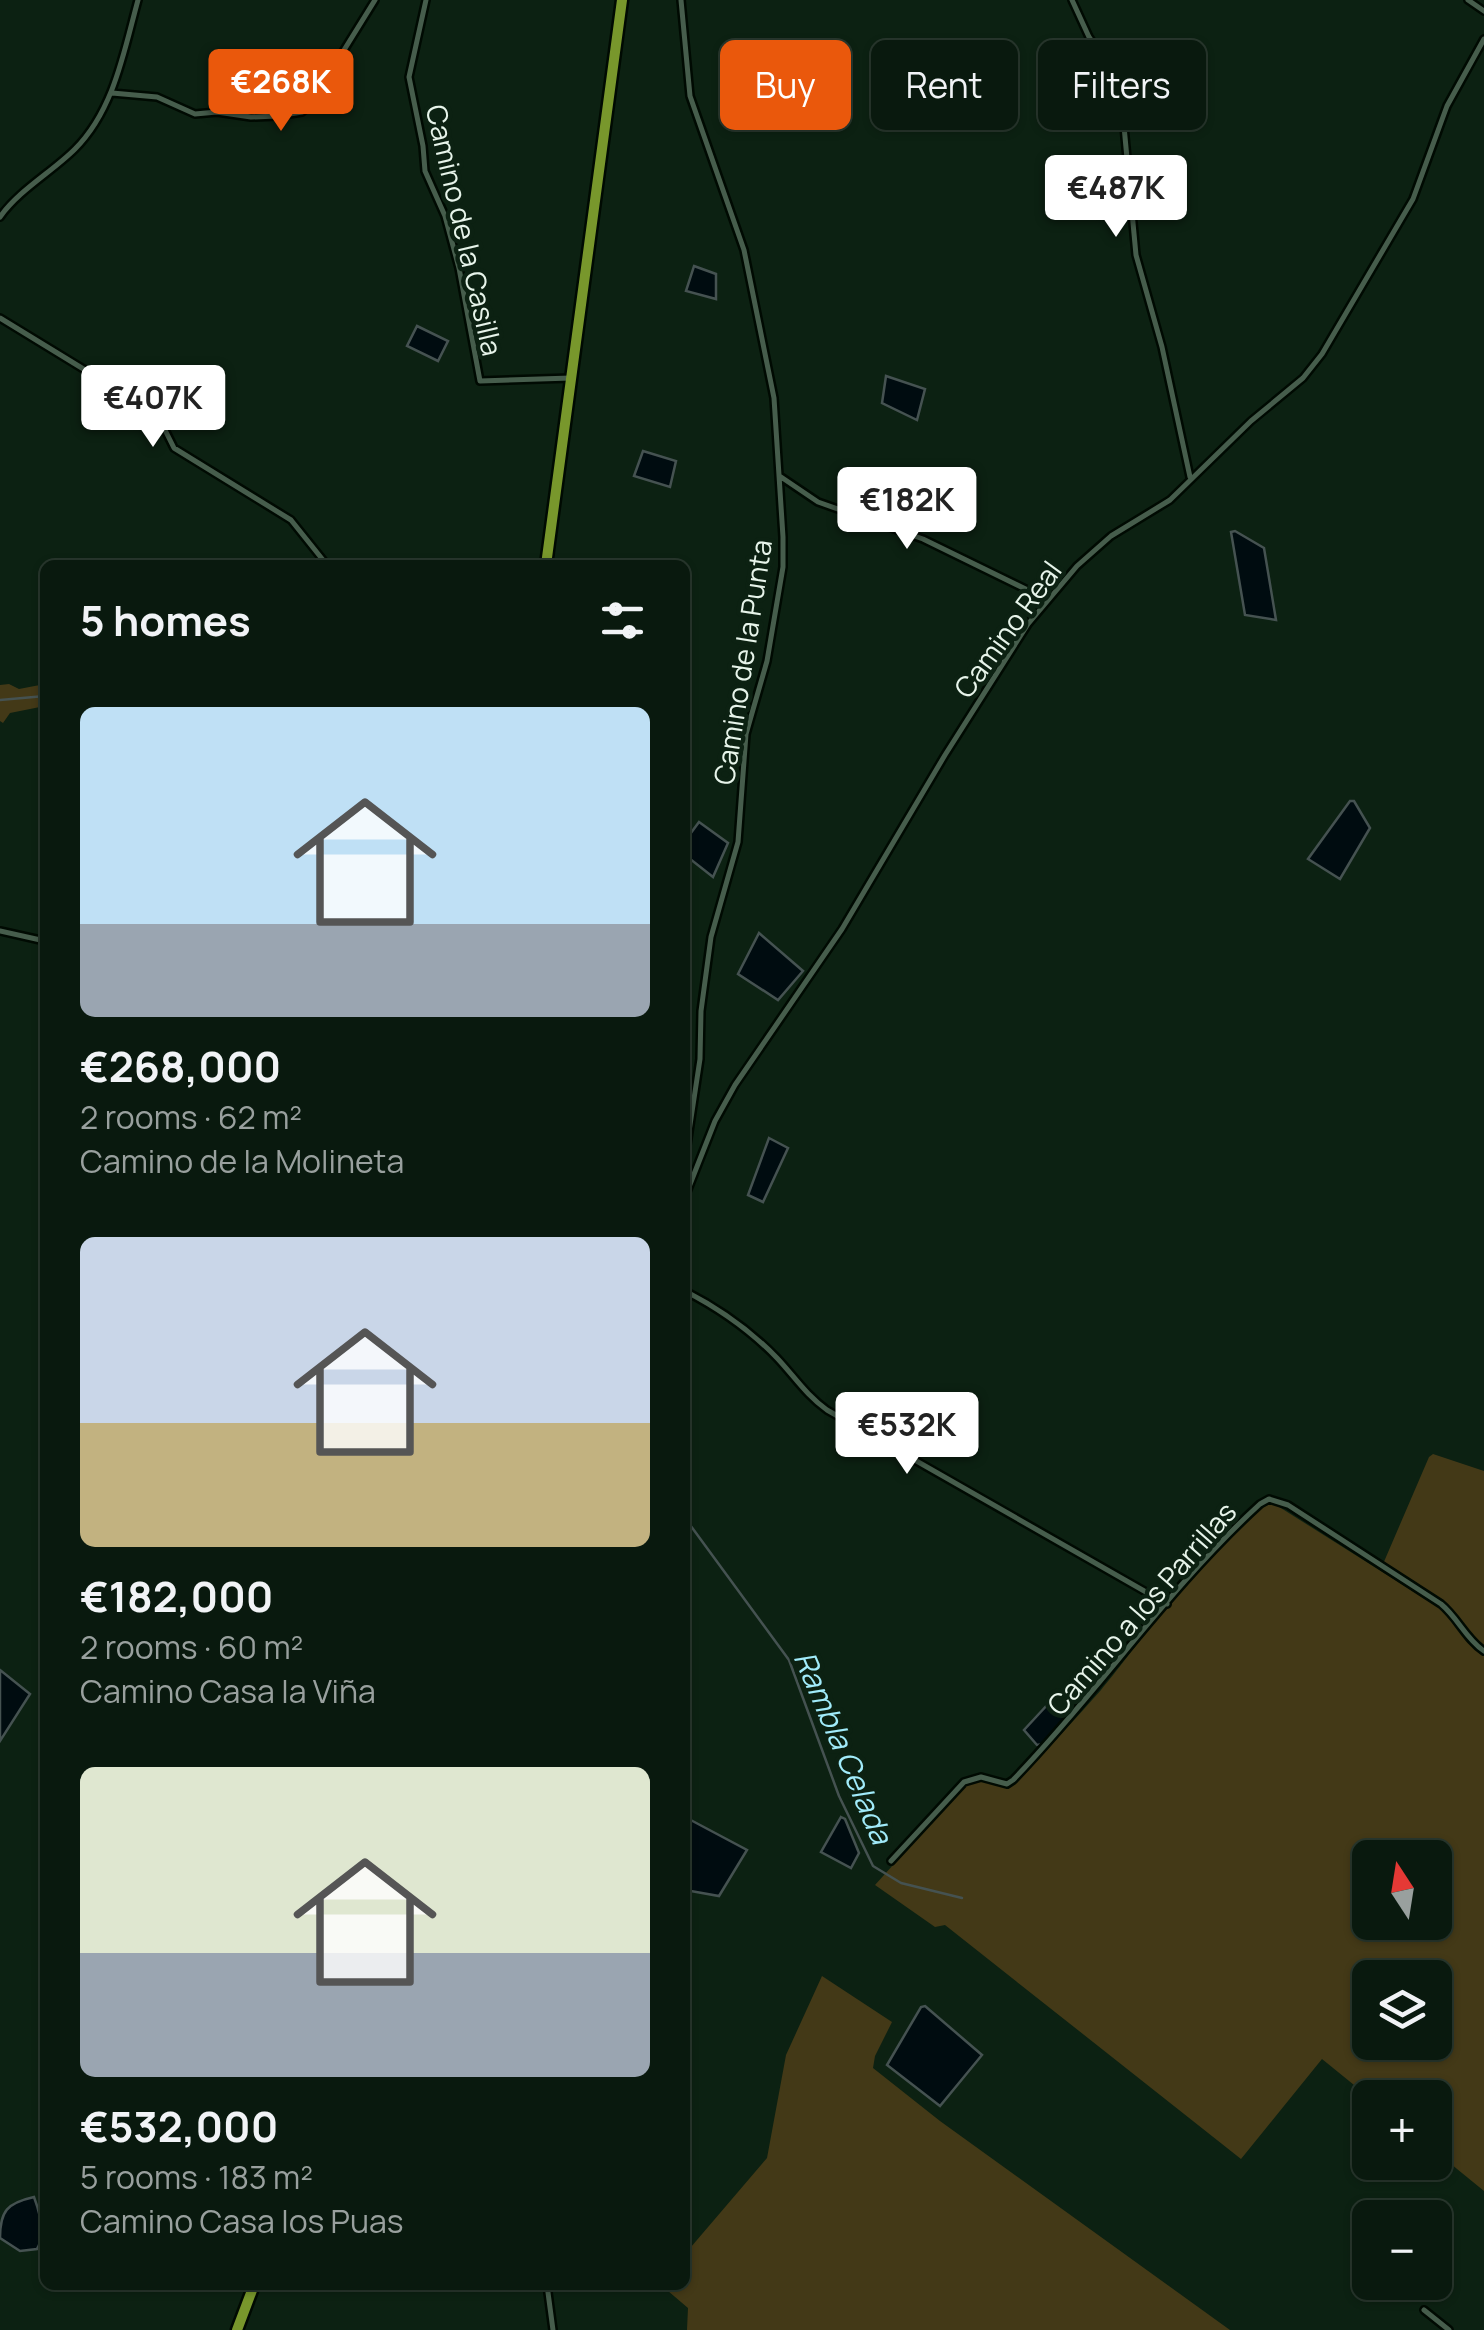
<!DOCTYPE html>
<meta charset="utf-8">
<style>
:root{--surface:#09190e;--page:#122217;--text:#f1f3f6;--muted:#99a09e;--line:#29382e;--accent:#ea580c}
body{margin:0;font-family:Manrope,sans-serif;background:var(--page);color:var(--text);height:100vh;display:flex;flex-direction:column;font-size:38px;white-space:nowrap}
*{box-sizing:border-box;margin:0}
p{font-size:32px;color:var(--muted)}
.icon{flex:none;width:55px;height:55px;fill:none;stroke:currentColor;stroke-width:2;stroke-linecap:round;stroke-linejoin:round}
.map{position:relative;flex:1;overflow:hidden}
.details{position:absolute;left:40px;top:560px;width:650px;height:1730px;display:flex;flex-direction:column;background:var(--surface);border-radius:15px;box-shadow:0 2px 8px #0004,0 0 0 2px var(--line)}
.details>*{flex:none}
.banner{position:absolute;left:720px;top:40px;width:612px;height:90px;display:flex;gap:20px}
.needle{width:65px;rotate:348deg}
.tools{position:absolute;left:1352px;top:1840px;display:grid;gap:20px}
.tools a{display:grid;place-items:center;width:100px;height:100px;border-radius:15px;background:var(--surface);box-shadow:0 2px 8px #0004,0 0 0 2px var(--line);font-size:50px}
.price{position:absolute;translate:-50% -85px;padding:0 22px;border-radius:10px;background:#fff;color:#222;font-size:32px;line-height:65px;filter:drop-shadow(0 2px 5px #0008)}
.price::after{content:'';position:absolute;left:50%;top:60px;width:30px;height:22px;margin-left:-15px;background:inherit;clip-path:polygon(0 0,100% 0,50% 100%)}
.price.on{background:var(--accent);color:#fff}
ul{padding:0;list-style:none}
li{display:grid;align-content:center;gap:20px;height:530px;padding:0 40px}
li span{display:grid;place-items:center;height:310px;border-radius:15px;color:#555}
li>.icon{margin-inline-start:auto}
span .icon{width:180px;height:180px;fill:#fffc;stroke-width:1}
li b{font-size:42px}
h2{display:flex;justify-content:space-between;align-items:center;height:120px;padding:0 40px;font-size:42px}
.chip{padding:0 35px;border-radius:15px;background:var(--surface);box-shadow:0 2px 8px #0004,0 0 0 2px var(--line);font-size:35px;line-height:90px}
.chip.on{background:var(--accent);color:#fff}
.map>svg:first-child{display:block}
.green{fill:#433917;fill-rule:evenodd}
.water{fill:#000c10;stroke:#455251;stroke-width:2.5}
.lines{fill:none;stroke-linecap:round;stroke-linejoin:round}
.stream{stroke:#455251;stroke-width:2.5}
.street-casing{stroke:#000a02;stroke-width:10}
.primary-casing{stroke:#000a02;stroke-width:15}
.street{stroke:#465d4c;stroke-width:5}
.primary{stroke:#78972c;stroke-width:10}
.labels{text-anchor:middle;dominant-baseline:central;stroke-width:9;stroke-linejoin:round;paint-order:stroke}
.street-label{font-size:28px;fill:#e7f4ea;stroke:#0c2112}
.water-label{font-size:30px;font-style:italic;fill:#a1ebfa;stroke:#0c2112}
</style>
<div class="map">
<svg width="1484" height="2330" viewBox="0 0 1484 2330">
<rect width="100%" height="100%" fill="#0c2112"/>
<path class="green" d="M9 684 19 689 45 684V706L10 713 3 723 0 721V685Z
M1433 1454 1484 1471V1649L1472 1639 1452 1611 1383 1564 1429 1457Z
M1273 1503 1449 1614 1473 1647 1484 1654V2191L1435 2151V2098H1370L1322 2059 1241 2159 945 1925 935 1927 875 1885 966 1784 981 1780 1008 1787 1017 1782C1045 1751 1074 1721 1101 1690 1135 1650 1229 1516 1273 1503ZM1370 1858H1435V1922H1370ZM1370 1978H1435V2042H1370Z
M822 1976 892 2022 875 2056 873 2068 940 2121 1230 2330H687L688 2308 661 2285H685V2254L767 2158 786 2055Z"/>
<path class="water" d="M694 266 716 274V299L686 291Z
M417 326 448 341 438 361 407 346Z
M886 376 925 389 917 420 882 403Z
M643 451 676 461 670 487 634 476Z
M1235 531 1264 548 1276 620 1245 615 1231 532Z
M1350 801H1354L1370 828 1340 879 1308 859Z
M699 822 728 843 713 877 685 855V841Z
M759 933 803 971 778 1000 738 974Z
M769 1138 788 1148 763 1202 748 1195Z
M0 1670 30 1694 0 1741Z
M1049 1703 1065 1713 1066 1717 1043 1744 1037 1745 1024 1730Z
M685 1817 747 1850 719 1896 685 1890Z
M841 1817 845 1819 859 1853 851 1868 821 1852Z
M925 2006 982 2055 940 2106 887 2065 921 2007Z
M34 2197C40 2213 46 2234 37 2249L20 2251 0 2238C0 2211 7 2203 34 2197Z"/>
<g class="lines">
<path class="stream" d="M0 700 45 696
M685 1518 789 1660 839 1796 873 1866 901 1883 962 1898"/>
<defs>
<path id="street" d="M426 0 409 77 423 146 425 171 445 216 459 268 480 381 571 378
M681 0 690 96 744 250 774 398 783 537V567L767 661 746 734 738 842 711 937 701 1011 700 1059 685 1158
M1072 0 1089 37 1110 68 1121 94 1136 255 1162 347 1190 477
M1468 0 1484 11
M112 93 157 97 195 114 217 112 251 117 277 116 302 112 310 105 375 0
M0 217C19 190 52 172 75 149 114 110 124 51 138 0
M0 318 157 414 174 448 291 520 327 565
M781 477 818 502 923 539 1048 600
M0 931 45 941
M685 1197 715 1121 735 1085 842 929 945 755 1028 624 1077 566 1111 536 1170 500 1251 421 1303 378 1322 354 1413 199 1447 106 1484 39
M685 1291C720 1309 750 1330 777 1358 794 1376 806 1395 827 1410L1167 1604
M891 1861 964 1782 981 1777 1007 1784 1013 1780C1099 1691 1169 1587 1260 1504L1269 1499 1288 1505 1441 1604C1458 1618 1466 1639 1484 1651
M547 2285 553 2330
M1424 2310 1449 2330"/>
<path id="primary" d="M546 565 622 0
M237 2330 254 2285"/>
</defs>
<use href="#street" class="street-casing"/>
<use href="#primary" class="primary-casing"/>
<use href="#street" class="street"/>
<use href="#primary" class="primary"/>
</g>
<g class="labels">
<g class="street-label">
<text transform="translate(465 230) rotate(77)">Camino de la Casilla</text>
<text transform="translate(1007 629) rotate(-54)">Camino Real</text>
<text transform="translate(742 662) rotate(-81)">Camino de la Punta</text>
<text transform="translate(1141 1608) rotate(-49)">Camino a los Parrillas</text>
</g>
<g class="water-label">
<text transform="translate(844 1747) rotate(67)">Rambla Celada</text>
</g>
</g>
</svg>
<div class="tools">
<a><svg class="needle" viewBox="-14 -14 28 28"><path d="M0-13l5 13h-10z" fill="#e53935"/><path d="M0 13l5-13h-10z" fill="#99a09e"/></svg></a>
<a><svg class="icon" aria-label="layers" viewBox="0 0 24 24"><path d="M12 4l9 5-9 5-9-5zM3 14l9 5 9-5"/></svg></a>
<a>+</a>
<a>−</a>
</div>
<b class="price on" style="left:281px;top:134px">€268K</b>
<b class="price" style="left:1116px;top:240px">€487K</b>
<b class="price" style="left:153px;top:450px">€407K</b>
<b class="price" style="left:907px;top:552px">€182K</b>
<b class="price" style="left:907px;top:1477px">€532K</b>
<div class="banner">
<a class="chip on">Buy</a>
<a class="chip">Rent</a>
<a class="chip">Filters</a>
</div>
<section class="details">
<h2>5 homes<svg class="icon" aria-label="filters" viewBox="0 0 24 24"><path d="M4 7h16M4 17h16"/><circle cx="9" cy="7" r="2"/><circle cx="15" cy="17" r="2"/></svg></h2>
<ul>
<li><span style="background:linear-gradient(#bfe0f5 70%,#9aa5b1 0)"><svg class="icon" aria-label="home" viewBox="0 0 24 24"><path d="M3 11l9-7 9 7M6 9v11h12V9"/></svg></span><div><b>€268,000</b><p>2 rooms · 62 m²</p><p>Camino de la Molineta</p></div></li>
<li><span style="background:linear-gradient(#c9d6e8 60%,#c2b280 0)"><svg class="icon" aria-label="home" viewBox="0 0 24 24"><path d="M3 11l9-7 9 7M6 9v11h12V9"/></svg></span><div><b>€182,000</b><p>2 rooms · 60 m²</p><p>Camino Casa la Viña</p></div></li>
<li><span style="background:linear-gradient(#dfe7d0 60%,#9aa5b1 0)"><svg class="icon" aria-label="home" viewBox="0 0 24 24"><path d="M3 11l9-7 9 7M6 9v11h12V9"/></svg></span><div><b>€532,000</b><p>5 rooms · 183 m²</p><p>Camino Casa los Puas</p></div></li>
</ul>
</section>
</div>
